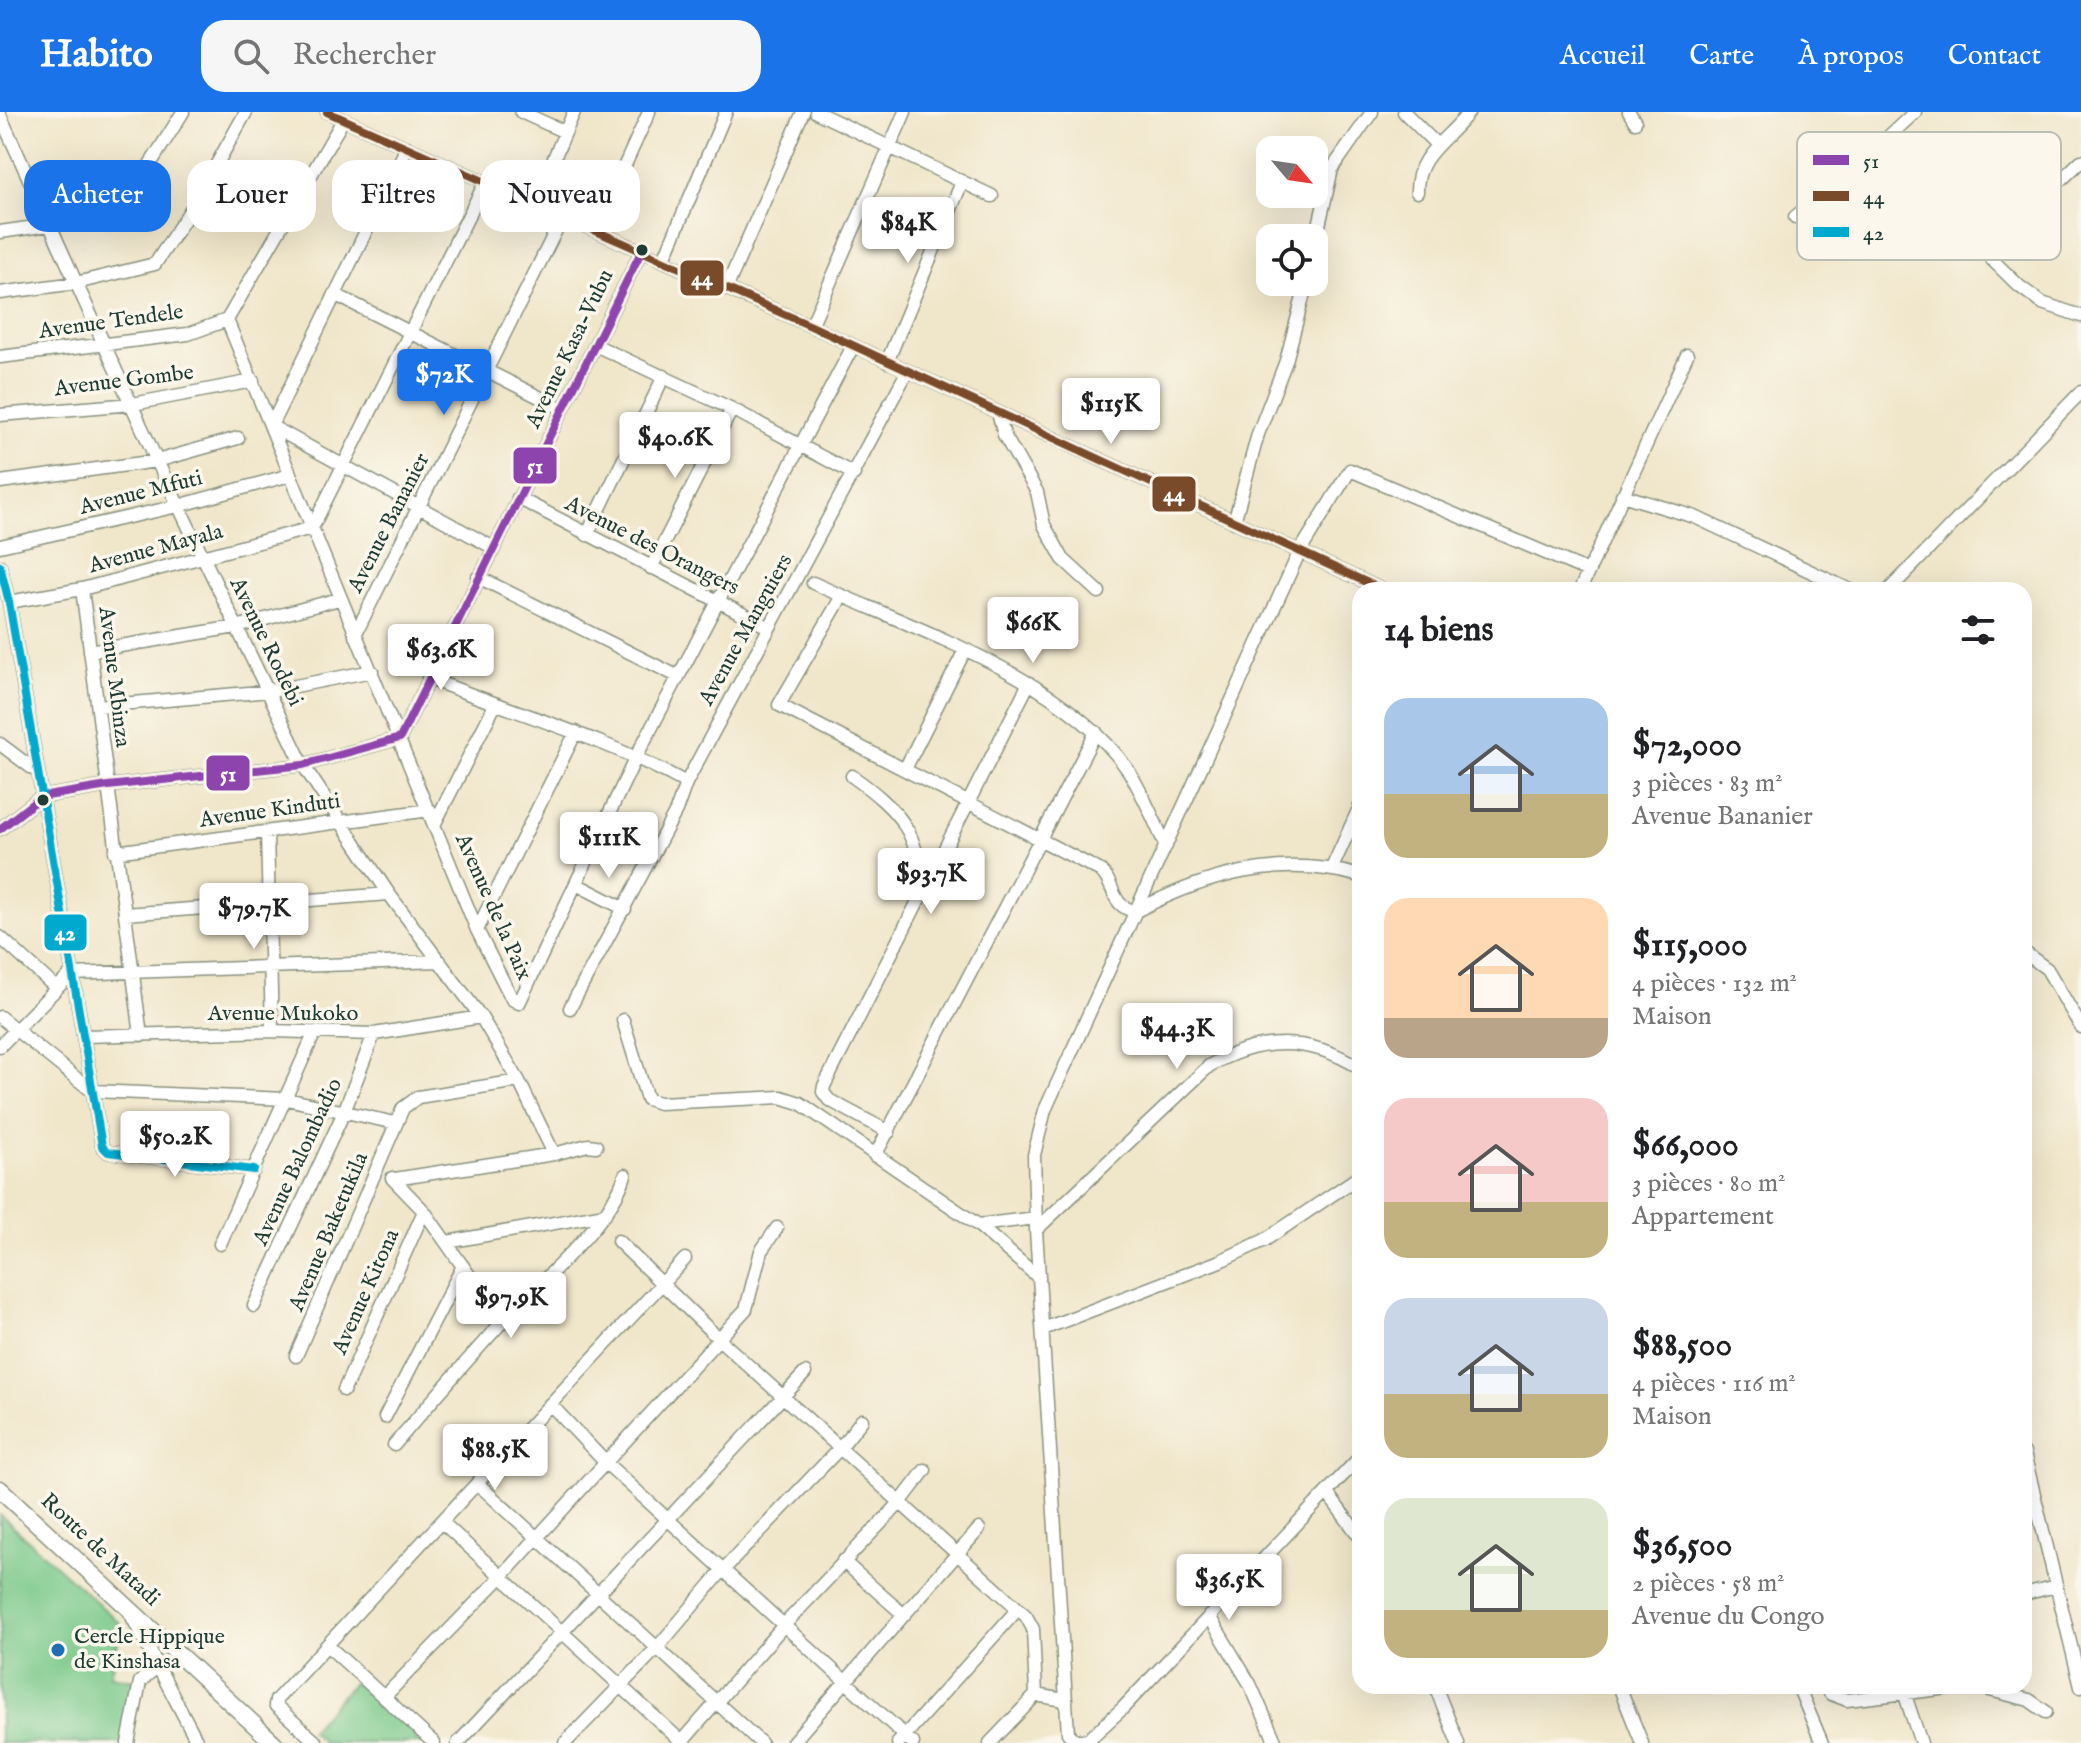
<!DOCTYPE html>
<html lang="fr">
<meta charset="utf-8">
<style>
:root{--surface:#fff;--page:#f6f6f6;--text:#202124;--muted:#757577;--accent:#1a73e8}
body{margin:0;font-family:"IM FELL English",serif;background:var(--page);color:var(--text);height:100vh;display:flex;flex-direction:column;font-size:30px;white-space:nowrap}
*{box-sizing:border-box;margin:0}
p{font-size:26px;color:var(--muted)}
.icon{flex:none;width:44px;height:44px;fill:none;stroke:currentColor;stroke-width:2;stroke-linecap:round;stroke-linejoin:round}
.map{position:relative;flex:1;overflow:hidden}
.details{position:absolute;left:1352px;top:470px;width:680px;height:1112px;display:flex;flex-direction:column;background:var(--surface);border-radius:24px;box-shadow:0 8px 32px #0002}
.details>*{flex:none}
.top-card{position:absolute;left:24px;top:48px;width:760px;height:72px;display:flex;gap:16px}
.needle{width:52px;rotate:119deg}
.controls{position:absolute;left:1256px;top:24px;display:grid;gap:16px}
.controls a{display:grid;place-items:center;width:72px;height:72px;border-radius:16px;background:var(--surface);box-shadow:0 8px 32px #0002;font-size:40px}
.price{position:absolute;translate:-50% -68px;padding:0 18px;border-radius:8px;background:#fff;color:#222;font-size:26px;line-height:52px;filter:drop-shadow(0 2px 4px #0008)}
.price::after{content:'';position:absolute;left:50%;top:48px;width:24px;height:18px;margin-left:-12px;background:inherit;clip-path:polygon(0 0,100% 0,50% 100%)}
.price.current{background:var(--accent);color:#fff}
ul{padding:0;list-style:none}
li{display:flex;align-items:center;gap:24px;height:200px;padding:0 32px}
li span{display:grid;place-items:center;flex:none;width:224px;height:160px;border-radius:24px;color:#555}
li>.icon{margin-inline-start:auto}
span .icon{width:96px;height:96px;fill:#fffc;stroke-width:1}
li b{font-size:34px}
h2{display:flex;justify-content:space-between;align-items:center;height:96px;padding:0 32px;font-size:34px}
.pill{padding:0 28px;border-radius:24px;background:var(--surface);box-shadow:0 8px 32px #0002;font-size:28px;line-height:72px}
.pill.current{background:var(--accent);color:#fff}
header{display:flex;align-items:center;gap:48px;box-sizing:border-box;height:112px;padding:0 40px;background:var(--accent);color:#fff}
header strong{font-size:38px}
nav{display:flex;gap:44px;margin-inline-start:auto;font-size:28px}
.search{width:560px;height:72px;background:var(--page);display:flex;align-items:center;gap:20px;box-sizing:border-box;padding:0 28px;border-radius:24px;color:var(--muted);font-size:30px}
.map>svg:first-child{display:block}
.green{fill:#78c889;stroke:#4c825e;stroke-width:2}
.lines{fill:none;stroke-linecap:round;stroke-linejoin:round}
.minor-casing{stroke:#88927f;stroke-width:15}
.major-casing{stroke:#88927f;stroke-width:19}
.minor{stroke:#fff;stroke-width:12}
.major{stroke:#fff;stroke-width:16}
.bus-1-casing{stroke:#fbf7ec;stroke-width:14}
.bus-2-casing{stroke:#fbf7ec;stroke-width:14}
.bus-3-casing{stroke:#fbf7ec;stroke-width:14}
.bus-1{stroke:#8e44ad;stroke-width:8}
.bus-2{stroke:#7a4b2a;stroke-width:8}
.bus-3{stroke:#00a9ce;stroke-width:8}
.bus-dot{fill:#1f3d34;stroke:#fbf7ec;stroke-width:3}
.poi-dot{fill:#1f6fb2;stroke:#fbf7ec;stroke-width:3}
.labels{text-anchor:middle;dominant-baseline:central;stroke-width:7;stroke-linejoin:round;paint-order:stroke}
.street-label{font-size:22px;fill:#1f3d34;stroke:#fbf7ec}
.poi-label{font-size:22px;fill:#1f3d34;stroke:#fbf7ec;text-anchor:start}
.key{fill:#fbf7ec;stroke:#b9bfb5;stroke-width:2}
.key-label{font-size:22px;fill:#1f3d34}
.line-badge{stroke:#fbf7ec;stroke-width:3}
.badge-label{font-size:22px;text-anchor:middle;font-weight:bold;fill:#fff}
</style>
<header>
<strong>Habito</strong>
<div class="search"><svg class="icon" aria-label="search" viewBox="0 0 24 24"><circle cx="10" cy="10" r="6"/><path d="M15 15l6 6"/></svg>Rechercher</div>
<nav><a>Accueil</a><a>Carte</a><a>À propos</a><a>Contact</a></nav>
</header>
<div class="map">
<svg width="2081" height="1631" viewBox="0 0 2081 1631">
<rect width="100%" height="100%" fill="#fbf7ec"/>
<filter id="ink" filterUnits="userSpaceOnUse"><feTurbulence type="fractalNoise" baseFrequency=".0125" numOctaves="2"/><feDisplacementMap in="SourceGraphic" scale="16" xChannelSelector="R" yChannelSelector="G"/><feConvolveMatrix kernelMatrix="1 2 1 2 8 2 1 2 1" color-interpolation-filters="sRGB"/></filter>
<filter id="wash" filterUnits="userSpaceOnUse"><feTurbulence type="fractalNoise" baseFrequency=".006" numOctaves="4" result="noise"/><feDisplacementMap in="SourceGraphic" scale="32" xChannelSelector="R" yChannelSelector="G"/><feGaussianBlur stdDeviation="1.8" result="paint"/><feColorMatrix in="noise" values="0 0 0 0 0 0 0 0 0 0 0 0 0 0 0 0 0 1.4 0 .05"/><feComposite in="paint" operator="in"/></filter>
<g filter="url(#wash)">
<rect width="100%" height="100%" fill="#f0e6ca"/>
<path class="green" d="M0 1403 122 1513 110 1564 135 1568 123 1631H0Z
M357 1567 426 1631H324L310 1618Z"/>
</g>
<g filter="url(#ink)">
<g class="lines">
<defs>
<path id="minor" d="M327 0 811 214 1383 478
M521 0 565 20
M816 0 992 84
M1404 0 1437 33
M1629 0 1635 10
M1915 0 1886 27V44L2019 174 2042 191 2081 204
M0 3 157 349 303 653 389 782 481 905 519 969 554 1042
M407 35 271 314 492 435
M1417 80C1416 42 1448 28 1469 0
M535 90 574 0
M1795 105 1884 32
M596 117 649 0
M0 120 112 104 127 89 183 0
M1314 135 1332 57 1372 0
M1986 140 2081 49
M664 147 726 0
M726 177 803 0
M0 181 76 171 155 152 195 91 246 0
M334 182 563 297
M227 208 477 818 512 887 519 891 636 645 853 234
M227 208 343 8
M811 214 905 0
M595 233 732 297 854 362
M0 245 188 222 227 208
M887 250 962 70
M998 301 1004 323 1037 380 1044 413 1063 447 1099 480
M0 303 133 292 253 269
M0 370 157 349 238 326
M1622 383 1695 405 1850 478
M518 386 768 515
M1234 410 1258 322 1286 249 1307 170
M587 423 664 264
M0 434 178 394 290 363
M0 454 9 490 102 1034 108 1040 254 1058
M651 456 732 297
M478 465 677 564
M813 471C914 517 1064 565 1128 658 1143 681 1154 709 1166 734
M82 477 141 923
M1580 478 1687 243
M1889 478 2081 280
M842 484 779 593 1101 759C1116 773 1110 795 1136 799 1207 762 1281 742 1360 764
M9 490 82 477 312 416 486 69
M355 523 564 102
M90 539 236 515 339 487
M428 566C514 601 604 625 686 671
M98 594 270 579 372 559
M0 632 36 659
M905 657 964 540
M852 664C898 697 924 723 919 784
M435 711 495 593
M0 717 41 685 108 674 303 653 400 626 642 138
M267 721 272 919
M115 740 430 698
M1332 756 1360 694
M576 772 625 797
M125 802 389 782
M477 818 576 620
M0 825 56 876
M2024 840 2047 857 2081 915
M570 896 676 699 686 671 907 260
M0 905 92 979 287 987 395 1011
M623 908 647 987 659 991 781 985 800 991 978 1113 1038 1165
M84 924 272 919 374 922 481 905
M0 934 71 862 440 849
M889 1020 829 988 823 980 824 974 1029 571
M875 1044 1096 620
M392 1066 424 1099 502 1210
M395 1067 554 1042 588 1033 596 1034
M978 1113 1036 1106
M1036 1118 1209 954C1259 925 1310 924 1360 956
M618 1129 720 1228 1026 1504 1033 1517 1036 1583 1064 1588
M447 1130 605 1102
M220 1132 315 920
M254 1194 344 1000 374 922
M1043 1217 1220 1149 1265 1128 1360 1064
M296 1244 403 996 418 985 519 969
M344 1278 424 1099
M550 1292 606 1351 913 1631
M385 1305 463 1154
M394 1333C430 1291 466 1249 504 1208 539 1171 612 1110 625 1063
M2024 1341 2081 1575
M1360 1345 1122 1597 1088 1628H1075L1068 1621 1036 1118 1034 1043 1045 998 1299 441 1350 358 1588 459
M478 1372 761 1631
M1327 1381 1360 1425
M443 1411 683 1631
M843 1449 904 1503
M2024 1482 2056 1474
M129 1499 198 1631
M1209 1504 1250 1572 1276 1631
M327 1533 434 1631
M1435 1574 1458 1631
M1619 1574 1642 1631
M1798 1574 1822 1631
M1824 1574 1831 1582 1847 1588 1966 1574
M1974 1574 2029 1588 2046 1600
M1903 1577 1921 1631
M384 1585 502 1464 746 1197 761 1139 777 1116
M128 1631 140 1570 156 1555
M317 1631 275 1593 276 1588 685 1147
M458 1631 805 1261
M565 1631 657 1536 723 1458 839 1337 862 1308
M681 1631 784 1513 899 1392 925 1358
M792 1631 979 1417
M898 1631 1018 1497
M990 1631 1036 1583"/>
<path id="major" d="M0 1377 274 1631"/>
</defs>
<use href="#minor" class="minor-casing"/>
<use href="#major" class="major-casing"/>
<use href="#minor" class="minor"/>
<use href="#major" class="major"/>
<defs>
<path id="bus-1" d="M0 717 41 685 108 674 303 653 400 626 642 138"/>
<path id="bus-2" d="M327 0 811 214 1383 478"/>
<path id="bus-3" d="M0 454 9 490 102 1034 108 1040 254 1058"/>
</defs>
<use href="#bus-1" class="bus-1-casing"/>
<use href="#bus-2" class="bus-2-casing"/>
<use href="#bus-3" class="bus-3-casing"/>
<use href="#bus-1" class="bus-1"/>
<use href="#bus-2" class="bus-2"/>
<use href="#bus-3" class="bus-3"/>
</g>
</g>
<g class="bus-dot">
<circle cx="642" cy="138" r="7"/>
<circle cx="43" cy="688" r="7"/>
</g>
<circle class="poi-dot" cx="58" cy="1538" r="8"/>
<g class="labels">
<g class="street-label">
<text transform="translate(111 210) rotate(-8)">Avenue Tendele</text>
<text transform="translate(570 237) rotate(-64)">Avenue Kasa-Vubu</text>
<text transform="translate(124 269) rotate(-7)">Avenue Gombe</text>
<text transform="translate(141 381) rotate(-14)">Avenue Mfuti</text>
<text transform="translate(389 411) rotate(-63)">Avenue Bananier</text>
<text transform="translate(652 434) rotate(27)">Avenue des Orangers</text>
<text transform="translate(156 437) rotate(-15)">Avenue Mayala</text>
<text transform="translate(746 518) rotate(-61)">Avenue Manguiers</text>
<text transform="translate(266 530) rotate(64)">Avenue Rodebi</text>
<text transform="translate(114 565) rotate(83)">Avenue Mbinza</text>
<text transform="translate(270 699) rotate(-8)">Avenue Kinduti</text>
<text transform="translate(493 795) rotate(66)">Avenue de la Paix</text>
<text x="283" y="902">Avenue Mukoko</text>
<text transform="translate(298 1050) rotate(-65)">Avenue Balombadio</text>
<text transform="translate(329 1120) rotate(-67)">Avenue Baketukila</text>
<text transform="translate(366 1180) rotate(-66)">Avenue Kitona</text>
<text transform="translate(100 1438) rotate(43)">Route de Matadi</text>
</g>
<g class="poi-label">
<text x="74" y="1525">Cercle Hippique<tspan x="74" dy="25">de Kinshasa</tspan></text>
</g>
</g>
<rect x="1797" y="20" width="264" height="128" rx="12" class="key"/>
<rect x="1813" y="43" width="36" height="10" fill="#8e44ad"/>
<rect x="1813" y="79" width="36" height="10" fill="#7a4b2a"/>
<rect x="1813" y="115" width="36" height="10" fill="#00a9ce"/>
<g class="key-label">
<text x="1863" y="56">51</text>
<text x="1863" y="92">44</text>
<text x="1863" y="128">42</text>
</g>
<g class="line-badge">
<rect x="679" y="147" width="46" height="38" rx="8" fill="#7a4b2a"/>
<rect x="512" y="334" width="46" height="39" rx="8" fill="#8e44ad"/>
<rect x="1151" y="363" width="46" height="38" rx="8" fill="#7a4b2a"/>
<rect x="205" y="642" width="46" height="38" rx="8" fill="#8e44ad"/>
<rect x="43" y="801" width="45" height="39" rx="8" fill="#00a9ce"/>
</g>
<g class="badge-label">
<text x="702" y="173">44</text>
<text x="535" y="361">51</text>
<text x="1174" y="389">44</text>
<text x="228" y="669">51</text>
<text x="65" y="828">42</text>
</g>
</svg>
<div class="controls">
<a><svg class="needle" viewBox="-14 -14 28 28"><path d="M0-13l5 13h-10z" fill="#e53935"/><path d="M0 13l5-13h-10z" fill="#757577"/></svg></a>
<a><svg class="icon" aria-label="locate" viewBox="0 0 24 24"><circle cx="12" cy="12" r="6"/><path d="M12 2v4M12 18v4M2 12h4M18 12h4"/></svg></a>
</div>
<b class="price" style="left:908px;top:153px">$84K</b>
<b class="price current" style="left:444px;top:305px">$72K</b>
<b class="price" style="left:1111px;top:334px">$115K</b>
<b class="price" style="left:675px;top:368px">$40.6K</b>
<b class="price" style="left:1033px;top:553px">$66K</b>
<b class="price" style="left:441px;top:580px">$63.6K</b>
<b class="price" style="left:609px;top:768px">$111K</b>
<b class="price" style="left:931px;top:804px">$93.7K</b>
<b class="price" style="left:254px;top:839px">$79.7K</b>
<b class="price" style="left:1177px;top:959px">$44.3K</b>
<b class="price" style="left:175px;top:1067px">$50.2K</b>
<b class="price" style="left:511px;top:1228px">$97.9K</b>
<b class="price" style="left:495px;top:1380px">$88.5K</b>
<b class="price" style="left:1229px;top:1510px">$36.5K</b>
<div class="top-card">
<a class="pill current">Acheter</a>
<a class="pill">Louer</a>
<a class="pill">Filtres</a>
<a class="pill">Nouveau</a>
</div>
<section class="details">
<h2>14 biens<svg class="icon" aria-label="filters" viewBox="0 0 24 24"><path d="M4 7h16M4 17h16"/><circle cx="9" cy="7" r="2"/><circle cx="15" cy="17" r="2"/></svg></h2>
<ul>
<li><span style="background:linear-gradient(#a9c7e8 60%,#c2b280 0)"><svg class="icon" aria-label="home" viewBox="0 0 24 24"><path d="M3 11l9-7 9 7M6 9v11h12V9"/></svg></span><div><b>$72,000</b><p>3 pièces · 83 m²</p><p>Avenue Bananier</p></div></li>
<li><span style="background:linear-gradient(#ffd9b3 75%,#b9a48a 0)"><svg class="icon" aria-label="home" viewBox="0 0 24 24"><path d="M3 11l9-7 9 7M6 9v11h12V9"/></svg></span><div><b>$115,000</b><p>4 pièces · 132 m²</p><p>Maison</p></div></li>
<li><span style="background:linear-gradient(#f6c9c9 65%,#c2b280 0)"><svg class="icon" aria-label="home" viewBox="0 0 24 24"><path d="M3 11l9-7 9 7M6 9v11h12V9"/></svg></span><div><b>$66,000</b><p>3 pièces · 80 m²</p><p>Appartement</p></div></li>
<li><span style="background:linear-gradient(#c9d6e8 60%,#c2b280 0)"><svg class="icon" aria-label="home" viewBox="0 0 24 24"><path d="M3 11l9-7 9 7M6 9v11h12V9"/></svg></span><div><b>$88,500</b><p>4 pièces · 116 m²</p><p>Maison</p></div></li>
<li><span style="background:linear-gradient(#dfe7d0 70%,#c2b280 0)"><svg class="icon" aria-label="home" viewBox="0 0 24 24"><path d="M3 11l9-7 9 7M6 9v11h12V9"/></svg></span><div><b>$36,500</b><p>2 pièces · 58 m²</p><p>Avenue du Congo</p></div></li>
</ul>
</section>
</div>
